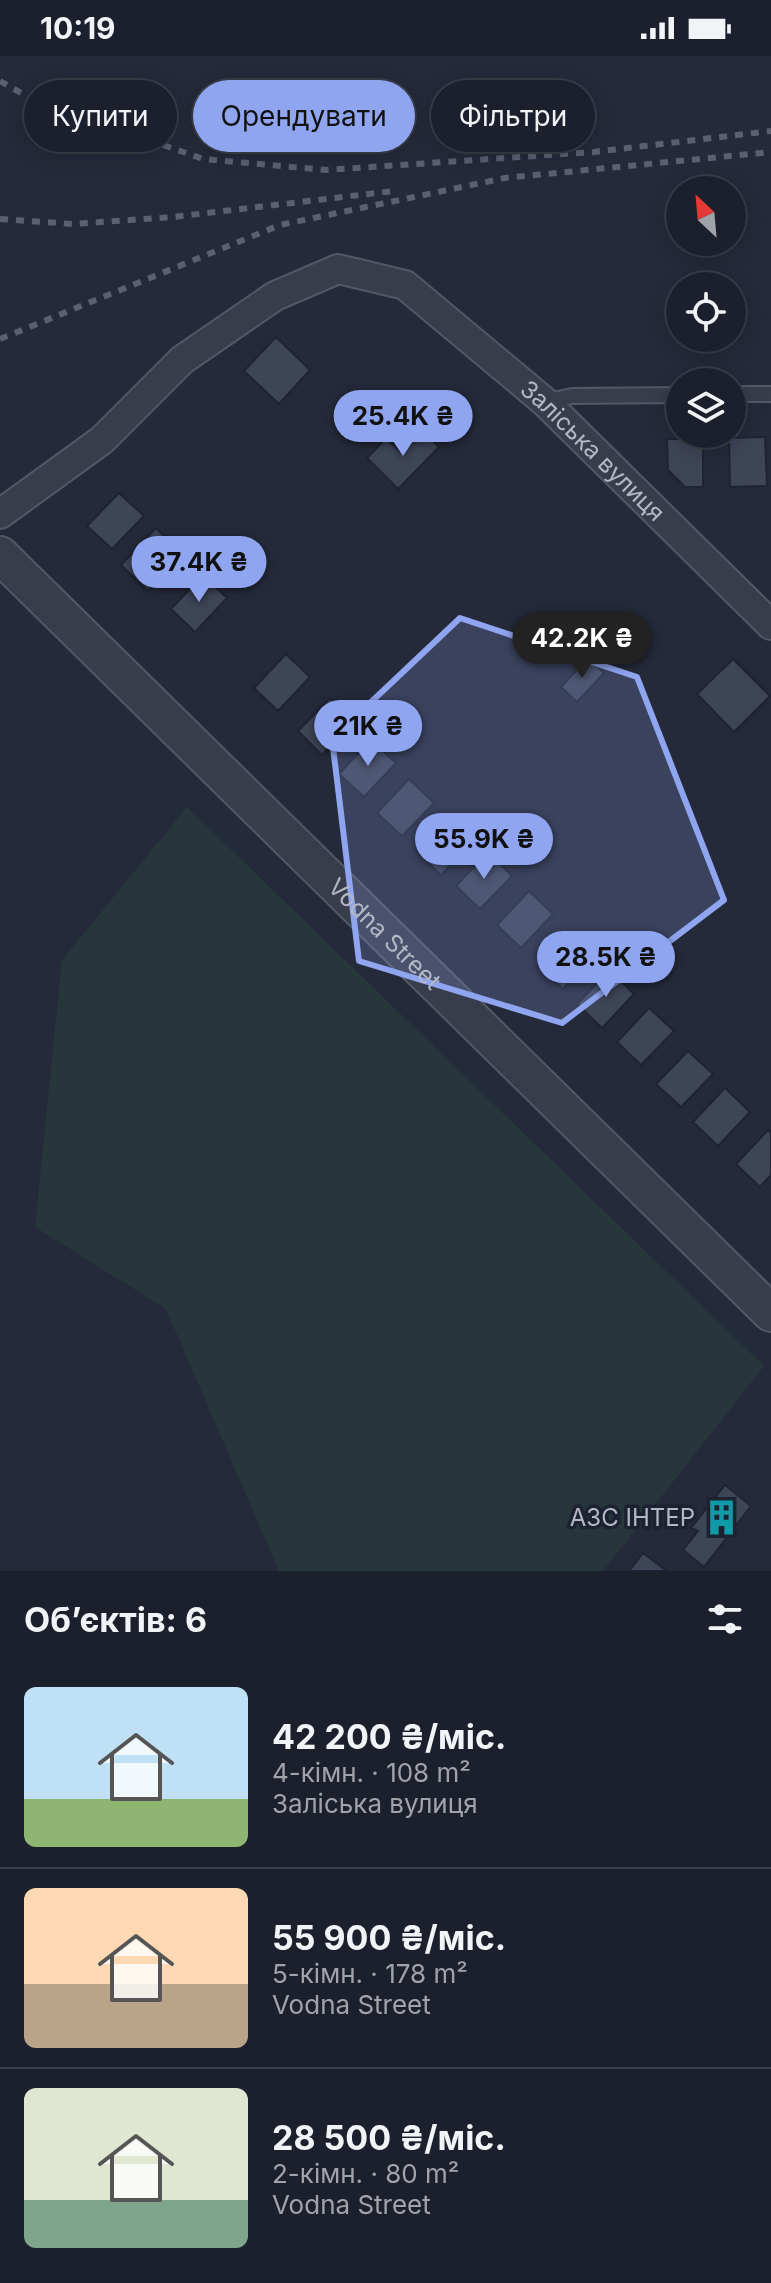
<!DOCTYPE html>
<html lang="uk">
<meta charset="utf-8">
<style>
:root{--surface:#1c202c;--page:#292d38;--text:#f1f3f6;--muted:#a0a3a9;--line:#3a3e48;--accent:#8fa5f0}
body{margin:0;font-family:Inter,sans-serif;background:var(--page);color:var(--text);height:100vh;display:flex;flex-direction:column;font-size:30px;white-space:nowrap}
*{box-sizing:border-box;margin:0}
p{font-size:26px;color:var(--muted)}
.icon{flex:none;width:44px;height:44px;fill:none;stroke:currentColor;stroke-width:2;stroke-linecap:round;stroke-linejoin:round}
.map{position:relative;height:1515px;overflow:hidden}
.details{display:flex;flex-direction:column;background:var(--surface);flex:1}
.details>*{flex:none}
.top-card{position:absolute;left:24px;top:24px;width:724px;height:72px;display:flex;gap:16px}
.needle{width:52px;rotate:334deg}
.buttons{position:absolute;left:666px;top:120px;display:grid;gap:16px}
.buttons a{display:grid;place-items:center;width:80px;height:80px;border-radius:50%;background:var(--surface);box-shadow:0 4px 20px #0003,0 0 0 2px var(--line);font-size:40px}
.price{position:absolute;translate:-50% -68px;padding:0 18px;border-radius:28px;background:var(--accent);color:#111;font-size:26px;line-height:52px;filter:drop-shadow(0 2px 4px #0008)}
.price::after{content:'';position:absolute;left:50%;top:48px;width:24px;height:18px;margin-left:-12px;background:inherit;clip-path:polygon(0 0,100% 0,50% 100%)}
.price.selected{background:#222;color:#fff}
ul{padding:0;list-style:none}
li{display:flex;align-items:center;gap:24px;height:200px;padding:0 24px}
li+li{border-top:2px solid var(--line)}
li span{display:grid;place-items:center;flex:none;width:224px;height:160px;border-radius:12px;color:#555}
li>.icon{margin-inline-start:auto}
span .icon{width:96px;height:96px;fill:#fffc;stroke-width:1}
li b{font-size:34px}
h2{display:flex;justify-content:space-between;align-items:center;height:96px;padding:0 24px;font-size:34px}
.chip{padding:0 28px;border-radius:36px;background:var(--surface);box-shadow:0 4px 20px #0003,0 0 0 2px var(--line);font-size:28px;line-height:72px}
.chip.selected{background:var(--accent);color:#111}
.status{display:flex;justify-content:space-between;align-items:center;height:56px;padding:0 40px;background:var(--surface);direction:ltr}
.status svg{height:22px;fill:currentColor}
.map>svg:first-child{display:block}
.green{fill:#27363b}
.building{fill:#3e4557;stroke:#1f2432;stroke-width:2}
.lines{fill:none;stroke-linecap:round;stroke-linejoin:round}
.service-casing{stroke:#535866;stroke-width:18}
.minor-casing{stroke:#535866;stroke-width:32}
.tertiary-casing{stroke:#535866;stroke-width:40}
.service{stroke:#383d4b;stroke-width:14}
.minor{stroke:#383d4b;stroke-width:28}
.tertiary{stroke:#383d4b;stroke-width:36}
.rail{stroke:#5b6071;stroke-width:6;stroke-dasharray:8 8;stroke-linecap:butt}
.marked{fill:#8fa5f0;fill-opacity:0.2;stroke:#8fa5f0;stroke-width:6;stroke-linejoin:round}
.labels{text-anchor:middle;dominant-baseline:central;stroke-width:7;stroke-linejoin:round;paint-order:stroke}
.street-label{font-size:24px;fill:#b4b8c6;stroke:#1d2230}
.poi-label{font-size:24px;fill:#b4b8c6;stroke:#1d2230;text-anchor:end}
</style>
<div class="status"><b>10:19</b><svg viewBox="0 0 49 12"><path d="M0 12V9h3v3zM5 12V6h3v6zM10 12V3h3v9zM15 12V0h3v12zM26 1h20v11H26zM47 4h2v5h-2z"/></svg></div>
<div class="map">
<svg width="771" height="1515" viewBox="0 0 771 1515">
<rect width="100%" height="100%" fill="#252a3a"/>
<path class="green" d="M187 751 764 1310 603 1515H279L166 1253 35 1171 62 904Z"/>
<path class="building" d="M276 281 310 314 279 348 244 315Z
M421 373 439 391 398 433 367 402 386 382 400 395Z
M765 381 767 430 730 431 729 382Z
M667 383H703V431H685L668 414Z
M119 437 144 460 112 493 87 470Z
M156 472 183 498 148 535 121 509Z
M203 519 227 542 195 576 171 553Z
M286 598 310 621 278 655 254 632Z
M588 602 604 617 577 646 561 631Z
M733 603 770 640 734 676 697 638Z
M330 642 354 665 322 699 298 675Z
M371 684 396 707 364 741 339 718Z
M409 723 434 747 402 780 377 757Z
M449 762 474 785 441 819 417 796Z
M488 796 512 820 480 853 456 830Z
M529 835 553 858 521 892 497 869Z
M570 876 595 899 563 933 538 910Z
M610 914 634 938 602 972 577 948Z
M649 952 674 975 641 1009 617 986Z
M688 995 713 1018 681 1051 656 1028Z
M725 1032 750 1056 718 1090 693 1066Z
M768 1074 771 1077V1119L760 1131 736 1108Z
M725 1429 751 1450 704 1511 683 1494 698 1475 691 1472Z
M643 1497 667 1515H629Z"/>
<g class="lines">
<defs>
<path id="service" d="M732 338H771
M545 346 572 340 680 339"/>
<g id="minor">
<path id="s1" d="M0 458 102 384 182 304 275 240 338 213 405 229 545 346 771 569"/>
</g>
<g id="tertiary">
<path id="s2" d="M0 499 771 1257"/>
</g>
</defs>
<use href="#service" class="service-casing"/>
<use href="#minor" class="minor-casing"/>
<use href="#tertiary" class="tertiary-casing"/>
<use href="#service" class="service"/>
<use href="#minor" class="minor"/>
<use href="#tertiary" class="tertiary"/>
<path class="rail" d="M0 25 30 42 203 103 326 114 594 96 771 75
M0 163 73 168 173 161 394 135
M0 283 280 169 505 122 771 96"/>
</g>
<path class="marked" d="M460 562 637 621 724 844 562 967 359 905 332 683Z"/>
<defs>
<symbol id="building-bare" viewBox="-9 -9 18 18"><path d="M-4-6H4V6H1V3H-1V6H-4ZM-2.5-4.3h1.7v1.8h-1.7ZM.8-4.3h1.7v1.8H.8ZM-2.5-1h1.7V.8h-1.7ZM.8-1h1.7V.8H.8Z" fill="#0f9aa8" stroke="#1d2230" stroke-width="2.5" paint-order="stroke"/></symbol>
</defs>
<g fill-rule="evenodd">
<use href="#building-bare" x="696" y="1436" width="51" height="51"/>
</g>
<g class="labels">
<g class="street-label">
<text stroke="none"><textPath href="#s1" startOffset="740">Заліська вулиця</textPath></text>
<text stroke="none"><textPath href="#s2" startOffset="540">Vodna Street</textPath></text>
</g>
<g class="poi-label">
<text x="695" y="1461">АЗС ІНТЕР</text>
</g>
</g>
</svg>
<div class="buttons">
<a><svg class="needle" viewBox="-14 -14 28 28"><path d="M0-13l5 13h-10z" fill="#e53935"/><path d="M0 13l5-13h-10z" fill="#a0a3a9"/></svg></a>
<a><svg class="icon" aria-label="locate" viewBox="0 0 24 24"><circle cx="12" cy="12" r="6"/><path d="M12 2v4M12 18v4M2 12h4M18 12h4"/></svg></a>
<a><svg class="icon" aria-label="layers" viewBox="0 0 24 24"><path d="M12 4l9 5-9 5-9-5zM3 14l9 5 9-5"/></svg></a>
</div>
<b class="price" style="left:403px;top:402px">25.4K ₴</b>
<b class="price" style="left:199px;top:548px">37.4K ₴</b>
<b class="price selected" style="left:582px;top:624px">42.2K ₴</b>
<b class="price" style="left:368px;top:712px">21K ₴</b>
<b class="price" style="left:484px;top:825px">55.9K ₴</b>
<b class="price" style="left:606px;top:943px">28.5K ₴</b>
<div class="top-card">
<a class="chip">Купити</a>
<a class="chip selected">Орендувати</a>
<a class="chip">Фільтри</a>
</div>
</div>
<section class="details">
<h2>Об’єктів: 6<svg class="icon" aria-label="filters" viewBox="0 0 24 24"><path d="M4 7h16M4 17h16"/><circle cx="9" cy="7" r="2"/><circle cx="15" cy="17" r="2"/></svg></h2>
<ul>
<li><span style="background:linear-gradient(#bfe0f5 70%,#8fb573 0)"><svg class="icon" aria-label="home" viewBox="0 0 24 24"><path d="M3 11l9-7 9 7M6 9v11h12V9"/></svg></span><div><b>42 200 ₴/міс.</b><p>4-кімн. · 108 m²</p><p>Заліська вулиця</p></div></li>
<li><span style="background:linear-gradient(#ffd9b3 60%,#b9a48a 0)"><svg class="icon" aria-label="home" viewBox="0 0 24 24"><path d="M3 11l9-7 9 7M6 9v11h12V9"/></svg></span><div><b>55 900 ₴/міс.</b><p>5-кімн. · 178 m²</p><p>Vodna Street</p></div></li>
<li><span style="background:linear-gradient(#dfe7d0 70%,#7fa58c 0)"><svg class="icon" aria-label="home" viewBox="0 0 24 24"><path d="M3 11l9-7 9 7M6 9v11h12V9"/></svg></span><div><b>28 500 ₴/міс.</b><p>2-кімн. · 80 m²</p><p>Vodna Street</p></div></li>
</ul>
</section>
